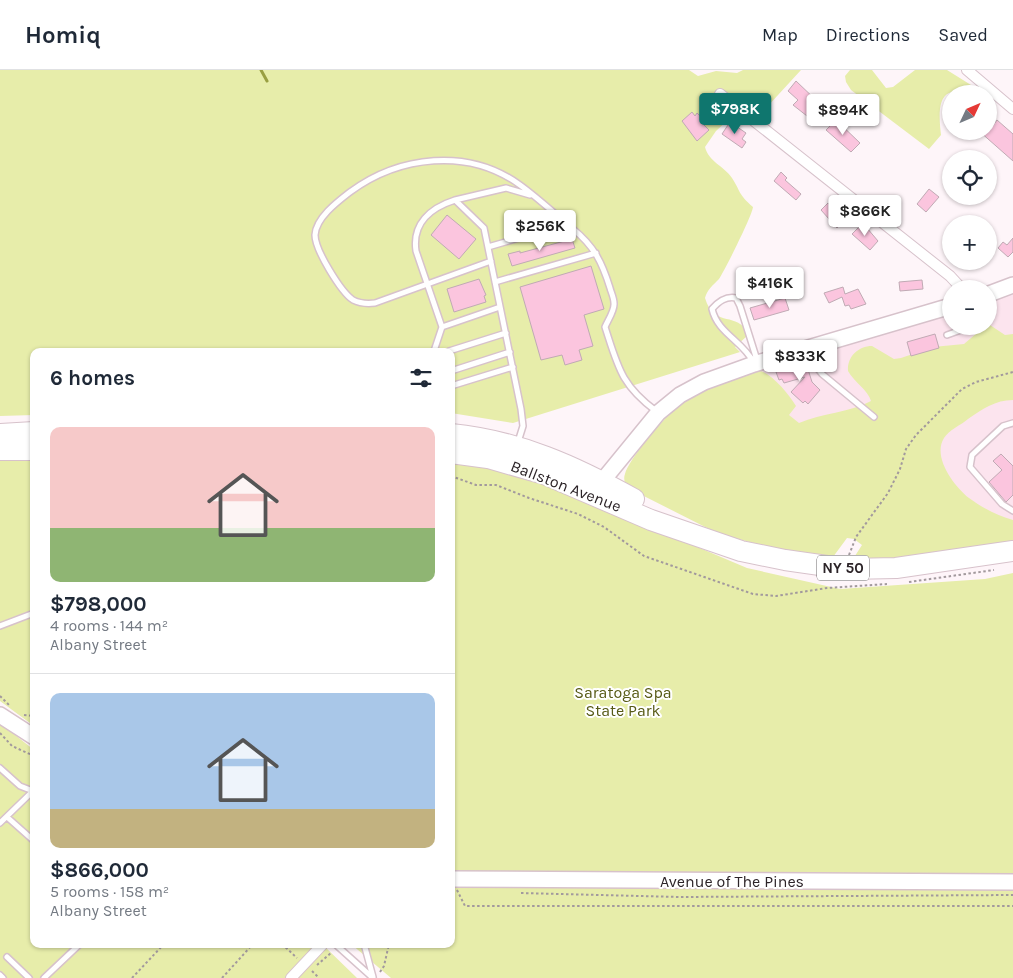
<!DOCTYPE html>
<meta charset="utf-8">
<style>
:root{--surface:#fff;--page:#f6f6f7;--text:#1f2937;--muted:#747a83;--line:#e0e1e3;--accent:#0f766e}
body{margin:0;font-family:Karla,sans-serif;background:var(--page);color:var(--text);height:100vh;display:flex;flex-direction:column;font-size:19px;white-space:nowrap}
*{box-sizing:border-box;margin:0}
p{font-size:16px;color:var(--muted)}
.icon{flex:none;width:28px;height:28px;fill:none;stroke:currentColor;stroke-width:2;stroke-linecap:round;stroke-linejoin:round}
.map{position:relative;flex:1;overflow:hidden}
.side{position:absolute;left:30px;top:278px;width:425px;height:600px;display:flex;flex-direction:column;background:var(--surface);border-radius:10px;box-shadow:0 1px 4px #0004}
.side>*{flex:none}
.needle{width:32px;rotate:46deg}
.buttons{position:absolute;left:942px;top:15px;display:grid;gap:10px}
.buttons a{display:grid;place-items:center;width:55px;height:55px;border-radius:50%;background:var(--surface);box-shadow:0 1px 4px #0004;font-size:25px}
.price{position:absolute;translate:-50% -42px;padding:0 11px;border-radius:5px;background:#fff;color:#222;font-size:16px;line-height:32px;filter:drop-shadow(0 1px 2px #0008)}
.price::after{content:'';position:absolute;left:50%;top:30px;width:15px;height:11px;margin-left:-8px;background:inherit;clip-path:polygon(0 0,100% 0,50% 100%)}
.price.selected{background:var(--accent);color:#fff}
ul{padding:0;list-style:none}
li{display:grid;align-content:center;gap:10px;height:265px;padding:0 20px}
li+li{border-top:1px solid var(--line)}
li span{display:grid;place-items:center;height:155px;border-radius:10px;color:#555}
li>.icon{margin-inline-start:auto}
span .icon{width:90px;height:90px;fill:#fffc;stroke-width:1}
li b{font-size:21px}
h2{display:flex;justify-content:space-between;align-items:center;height:60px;padding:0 20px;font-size:21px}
header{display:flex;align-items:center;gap:30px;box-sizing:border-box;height:70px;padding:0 25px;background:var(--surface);border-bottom:1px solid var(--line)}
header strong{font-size:24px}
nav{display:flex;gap:28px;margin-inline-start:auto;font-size:18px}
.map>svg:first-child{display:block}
.built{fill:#fce4ee}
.green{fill:#e7edaa}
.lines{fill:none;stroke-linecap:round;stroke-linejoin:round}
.stream{stroke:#999f42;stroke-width:3}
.building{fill:#fbc5de;stroke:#c0aab4}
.lane-casing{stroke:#d7c2cb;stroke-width:8}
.street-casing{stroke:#d7c2cb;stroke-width:12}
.secondary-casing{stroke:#d7c2cb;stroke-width:18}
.highway-casing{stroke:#d7c2cb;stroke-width:22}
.path{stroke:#a2999d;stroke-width:2;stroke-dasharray:2.5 2.5;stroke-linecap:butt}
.lane{stroke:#fff;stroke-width:5}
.street{stroke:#fff;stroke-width:10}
.secondary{stroke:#fff;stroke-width:15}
.highway{stroke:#fff;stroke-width:20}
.labels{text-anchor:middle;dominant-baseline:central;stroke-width:4;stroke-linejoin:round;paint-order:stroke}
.shield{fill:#fff;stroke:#6b6668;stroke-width:1}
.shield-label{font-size:15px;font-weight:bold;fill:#2c2428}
.street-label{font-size:16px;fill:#2c2428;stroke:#fff}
.park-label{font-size:16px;fill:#575a16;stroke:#fff}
</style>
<header>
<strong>Homiq</strong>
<nav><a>Map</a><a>Directions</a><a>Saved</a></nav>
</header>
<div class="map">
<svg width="1013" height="908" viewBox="0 0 1013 908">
<rect width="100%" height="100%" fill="#fef5f9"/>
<path class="built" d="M1013 223V476L830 378 739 306 951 243V256H989V231Z"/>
<path class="green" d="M0 0H689L698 6 716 1 737 3 743 0H801L767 37 741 38 716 61 705 77C709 92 724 96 732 108 741 122 738 124 753 137 752 146 725 200 719 209 713 215 707 220 705 228 714 257 732 242 747 260V266L735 277 740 282 513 353 451 343V281H34V345L0 346Z
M850 0H872L886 18 893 17 915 0H947L971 15C965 22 957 20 949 23 936 29 940 54 941 65L929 79 851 20 846 12 845 6Z
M990 255 1005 265 1013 264V330C995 330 983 339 968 349 961 355 949 360 944 368 932 387 954 416 969 428 981 437 998 446 1013 450V474L902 490 853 489 862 475 854 469 847 468 833 487 779 480 717 463 628 418C625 414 623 409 625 404 628 390 667 344 679 335 695 322 713 313 732 305 737 303 745 298 750 298 769 299 787 322 796 336L789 345 799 353C822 343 849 343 871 331 868 320 854 312 848 301 847 287 858 276 872 276L894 289 901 288 933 277 964 274 984 257Z
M34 388V656L0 631V389Z
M451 391 480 394 539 410 747 498 840 519 985 509 1013 503V908H391L351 874H451Z
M0 653 34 680V874H322L357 908H0Z"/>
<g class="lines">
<path class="stream" d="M261 0 267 11"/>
</g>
<path class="building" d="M796 11 818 32 807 46 793 35 798 30 788 21Z
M692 42 695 46 697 43 703 49 700 51 709 60 697 71 682 51Z
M836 50 860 73 851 82 826 60Z
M997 50 1013 64V91L979 61H989Z
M730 52 746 63 742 69 746 72 742 78 722 64Z
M781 102 787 108 785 110 801 124 796 130 774 111Z
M929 119 939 127 926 142 917 134Z
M828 133 844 150 837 158 821 140Z
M447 145 476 169 459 189 431 165Z
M861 155 867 158 878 171 870 180 852 164Z
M1013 168V182L1008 187 998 178 1003 172 1007 175Z
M572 169 575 178 512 196 508 184 520 181V183Z
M591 196 604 239 584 245 593 276 579 280 582 290 565 295 562 285 541 290 520 217Z
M479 209 486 225 484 226 486 232 454 242 447 219Z
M922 210 923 219 900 221 899 212Z
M843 217 845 224 858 219 866 234 851 239 849 235 845 236 842 227 829 233 824 223Z
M785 228 789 240 754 250 750 238Z
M935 264 939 278 911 286 907 272Z
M806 293 812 312 820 320 808 334 805 331 803 333 791 322 805 307 784 313 782 309 779 310 776 302Z
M1001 384 1013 396V425L1006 432 989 412 1002 400 993 391Z"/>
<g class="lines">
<defs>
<path id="lane" d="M455 130 506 118 530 125
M488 177 567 154
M491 191 375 233C367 234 361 234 353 230 341 222 315 180 315 165 316 148 337 132 350 122 399 86 468 77 520 115 538 128 555 144 573 159 594 176 602 192 610 218 611 222 614 228 614 233 615 240 608 250 605 257 618 297 621 315 656 341
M495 212 596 183
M442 257 500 237
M947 265 972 256
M813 279 818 299 822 304 874 347
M434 281 442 257 416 181C412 154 430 138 455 130L484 158 521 339 523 356 518 372
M449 281 506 263
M754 293C742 270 718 264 712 239 719 231 726 226 736 228L740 236 757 290
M451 301 510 282
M451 316 513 297
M1013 353 1003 356 972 385 970 397 1002 434 1013 441
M0 556 34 543
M0 698 20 716 33 721
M7 747 34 771
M0 753 34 720
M335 874 373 908
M364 874 373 907
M7 887 29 908
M0 905 3 908
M44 908 80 874"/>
<path id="street" d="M967 0 1013 39
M720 24 950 206 962 219
M291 908 323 874"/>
<path id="secondary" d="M989 224 1013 215
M595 420 658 343 680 325 704 312 754 294 951 236
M0 645 34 667
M451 809 1013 812"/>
<path id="highway" d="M0 364 34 362
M451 364C520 371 575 396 634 429
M0 380H34
M451 383 488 388 544 404 651 450 741 481 785 490 848 499 896 498 1013 481"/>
</defs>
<use href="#lane" class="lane-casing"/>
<use href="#street" class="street-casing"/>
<use href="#secondary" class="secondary-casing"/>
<use href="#highway" class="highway-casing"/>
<path class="path" d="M451 406 476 415H496L529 428 578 444 604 457 644 486 753 524 776 526 827 518 887 514
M849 485 856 467 888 423 900 399 906 379 916 365 962 319 976 312 1013 302
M909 512 994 500
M0 626 10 636
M24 645 34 646
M0 663 12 676 34 686
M457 820 465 836H1013
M521 823 680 827 1013 825
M282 874 297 888
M317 895 331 883
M312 901 319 908
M380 902 384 896 389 874
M132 908 164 874
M222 908 253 874"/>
<use href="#lane" class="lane"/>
<use href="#street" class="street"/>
<use href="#secondary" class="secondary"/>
<use href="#highway" class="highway"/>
</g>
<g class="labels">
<rect class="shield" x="817" y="485.5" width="52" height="25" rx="4"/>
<g class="shield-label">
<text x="843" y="498">NY 50</text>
</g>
<g class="street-label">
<text transform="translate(566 416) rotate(21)">Ballston Avenue</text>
<text x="732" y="811">Avenue of The Pines</text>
</g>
<g class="park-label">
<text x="623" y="622">Saratoga Spa<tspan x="623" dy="18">State Park</tspan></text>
</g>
</g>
</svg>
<div class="buttons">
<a><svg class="needle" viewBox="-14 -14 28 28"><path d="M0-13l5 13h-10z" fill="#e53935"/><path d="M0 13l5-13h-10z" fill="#747a83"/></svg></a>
<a><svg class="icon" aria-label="locate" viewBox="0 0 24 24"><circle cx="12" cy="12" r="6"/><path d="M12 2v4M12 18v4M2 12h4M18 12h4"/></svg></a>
<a>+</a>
<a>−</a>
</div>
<b class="price selected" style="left:735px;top:65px">$798K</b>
<b class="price" style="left:843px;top:66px">$894K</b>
<b class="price" style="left:865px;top:167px">$866K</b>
<b class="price" style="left:540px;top:182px">$256K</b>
<b class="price" style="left:770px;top:239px">$416K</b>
<b class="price" style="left:800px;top:312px">$833K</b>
<section class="side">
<h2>6 homes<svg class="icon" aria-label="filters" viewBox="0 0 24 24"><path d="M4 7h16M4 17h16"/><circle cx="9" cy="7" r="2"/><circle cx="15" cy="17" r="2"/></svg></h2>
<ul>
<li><span style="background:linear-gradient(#f6c9c9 65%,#8fb573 0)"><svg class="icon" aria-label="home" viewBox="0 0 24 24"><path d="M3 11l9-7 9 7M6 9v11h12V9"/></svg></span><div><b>$798,000</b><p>4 rooms · 144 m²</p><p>Albany Street</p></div></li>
<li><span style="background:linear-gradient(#a9c7e8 75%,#c2b280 0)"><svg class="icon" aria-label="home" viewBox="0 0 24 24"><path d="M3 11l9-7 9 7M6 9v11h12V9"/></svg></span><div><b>$866,000</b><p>5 rooms · 158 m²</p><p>Albany Street</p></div></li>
</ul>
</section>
</div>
